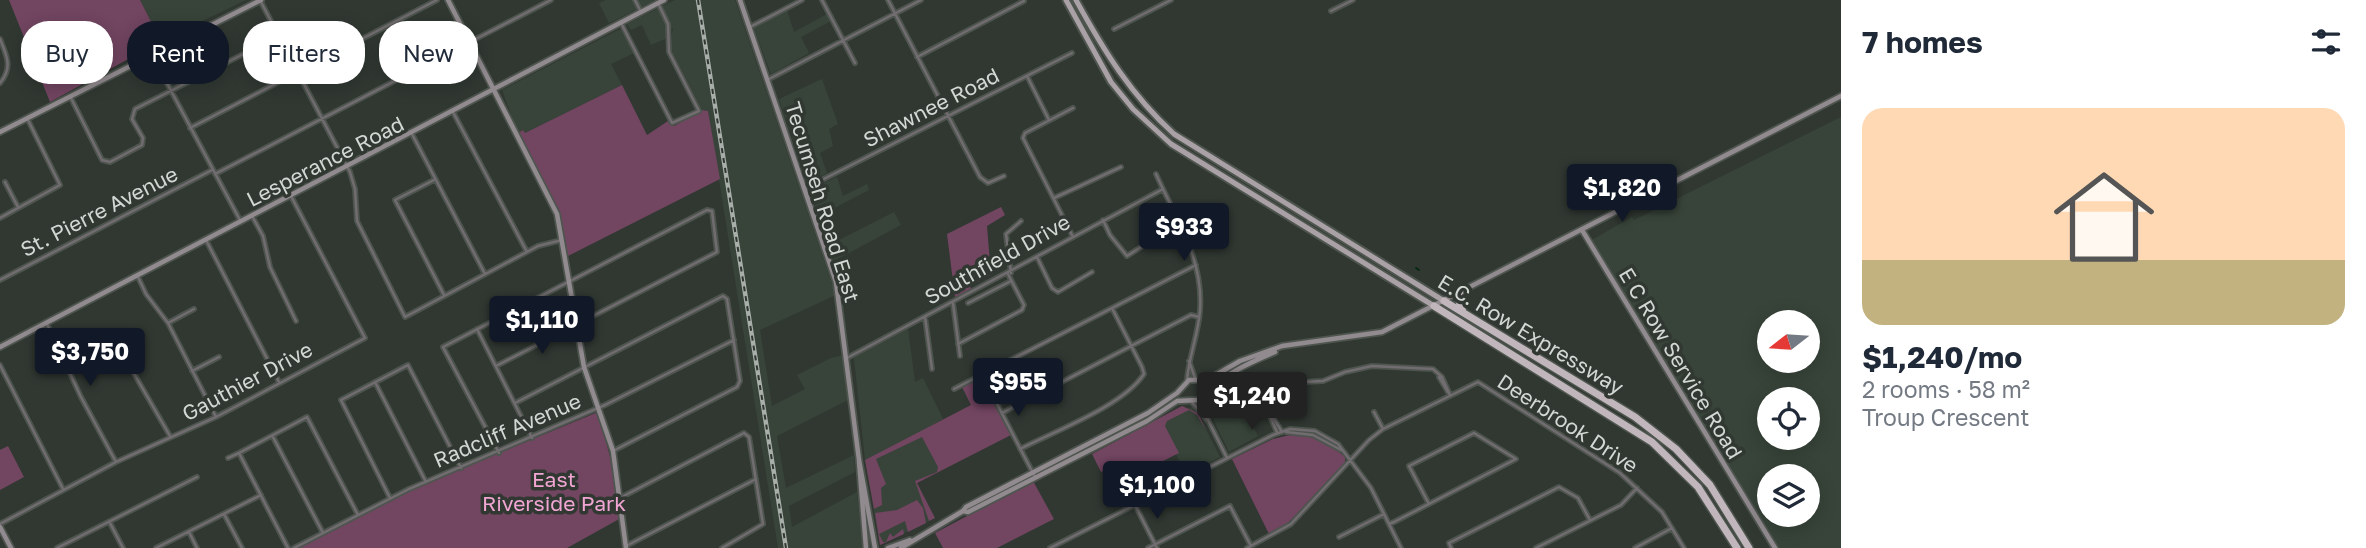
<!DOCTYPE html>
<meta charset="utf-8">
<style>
:root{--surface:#fff;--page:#f6f6f7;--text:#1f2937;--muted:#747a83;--accent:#111827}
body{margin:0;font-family:"Golos Text",sans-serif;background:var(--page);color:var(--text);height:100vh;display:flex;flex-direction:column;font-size:26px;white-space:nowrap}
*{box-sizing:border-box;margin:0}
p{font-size:23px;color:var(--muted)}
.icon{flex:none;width:38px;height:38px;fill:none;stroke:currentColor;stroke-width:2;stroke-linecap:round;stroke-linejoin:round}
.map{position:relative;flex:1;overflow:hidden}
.drawer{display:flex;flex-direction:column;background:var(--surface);width:525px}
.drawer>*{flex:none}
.banner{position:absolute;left:21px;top:21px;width:665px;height:63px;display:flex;gap:14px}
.needle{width:46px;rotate:253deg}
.buttons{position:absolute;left:1757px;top:310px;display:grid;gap:14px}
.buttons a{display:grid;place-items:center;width:63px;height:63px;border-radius:50%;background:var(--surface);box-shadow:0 4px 18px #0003;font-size:35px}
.price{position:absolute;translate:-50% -60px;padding:0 16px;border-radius:7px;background:var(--accent);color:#fff;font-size:23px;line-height:46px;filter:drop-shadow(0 2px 4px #0008)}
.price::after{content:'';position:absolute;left:50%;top:42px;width:21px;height:16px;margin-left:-10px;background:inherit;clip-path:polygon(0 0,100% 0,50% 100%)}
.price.selected{background:#222;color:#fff}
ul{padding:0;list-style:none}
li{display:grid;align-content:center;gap:14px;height:371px;padding:0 21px}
li span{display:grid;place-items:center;height:217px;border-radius:21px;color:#555}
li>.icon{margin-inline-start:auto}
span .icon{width:126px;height:126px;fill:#fffc;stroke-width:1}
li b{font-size:30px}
h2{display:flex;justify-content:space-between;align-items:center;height:84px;padding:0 21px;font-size:30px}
.tag{padding:0 24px;border-radius:28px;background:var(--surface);box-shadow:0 4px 18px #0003;font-size:24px;line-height:63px}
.tag.selected{background:var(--accent);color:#fff}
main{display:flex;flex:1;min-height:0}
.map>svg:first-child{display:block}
.built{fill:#38443a;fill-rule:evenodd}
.green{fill:#724561}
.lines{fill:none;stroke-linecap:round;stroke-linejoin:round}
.stream{stroke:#052911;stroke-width:2}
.street-casing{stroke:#4e554f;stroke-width:6}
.secondary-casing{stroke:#4e554f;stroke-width:8}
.primary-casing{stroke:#4e554f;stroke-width:9}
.highway-casing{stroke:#4e554f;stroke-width:10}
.street{stroke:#716c6f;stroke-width:2.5}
.secondary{stroke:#918a8e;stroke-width:4.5}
.primary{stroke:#aaa1a6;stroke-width:5}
.highway{stroke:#c0b6bc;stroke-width:7}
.rail-casing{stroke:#a8aea9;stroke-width:4.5}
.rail{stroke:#313832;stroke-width:2;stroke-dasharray:5;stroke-linecap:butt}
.labels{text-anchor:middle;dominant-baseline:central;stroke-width:7;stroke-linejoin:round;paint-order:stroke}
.street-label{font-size:21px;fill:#d3d8d4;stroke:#313832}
.park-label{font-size:21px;fill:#f1a5d3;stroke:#313832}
</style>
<main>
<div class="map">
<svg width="1841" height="548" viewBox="0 0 1841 548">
<rect width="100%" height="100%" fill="#313832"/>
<path class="built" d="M140 0H246L161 41Z
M606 0H655L609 23 599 3Z
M675 0H735L836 295 760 330 772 406 805 389 797 375 831 358 844 355 848 400 777 436 786 488 854 455 855 472 789 506 792 527 857 492 862 548H778L708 111 702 110 670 47 673 28 667 31V38L651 45 642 25 631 30 627 24Z
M787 10 794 32 827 14 831 21 801 37 809 53 771 74 754 28Z
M618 30H621L634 53 611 64 622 85 525 133 523 130 518 133 502 90Z
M822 79 838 124 829 129 833 146 820 153 827 173 807 183 779 99Z
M1841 117V548H1777L1590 241 1632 217 1634 220ZM1769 322H1808V360H1769ZM1769 399H1808V438H1769ZM1769 476H1808V514H1769Z
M837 177 843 196 867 184 869 190 819 216 809 190Z
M894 212 901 225 834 261 829 245Z
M908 329 915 382 923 378 943 419 922 431 942 470 917 483 935 518 880 545 865 460 854 358Z
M1232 385 1258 436 1229 452 1204 400Z
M1194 406 1220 457 1186 474 1160 422Z"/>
<path class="green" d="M9 0H140L161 41 50 102Z
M622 85 647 135 668 121 674 126 702 110 708 111 720 179 568 256 558 208 518 133 523 130 525 133Z
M1001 207 1005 215 987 226 991 275 970 286 972 290 955 297 947 234Z
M978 379H982L1011 435 917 483 935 518 929 521 915 481 937 472 938 467 922 437 876 459 886 484 881 488 882 505 874 509 865 460 971 405 962 387Z
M1182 406 1198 413 1206 430 1197 415 1189 410 1167 421 1165 426 1179 453 1133 476H1121L1116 465 1101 472 1092 454Z
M598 412 613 468 621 518 567 548H297L412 489Z
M1294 434C1316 436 1329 443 1345 457V464L1286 525 1269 534 1232 459 1273 439Z
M8 446 24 477 0 490V450Z
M1033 481 1054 519 997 548H943L935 533Z
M917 500 923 508 926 523 908 532 905 521 879 534 883 542H886L890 533 893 537 903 529 904 534 880 545 875 513 897 510Z"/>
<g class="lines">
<path class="stream" d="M1416 268 1419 270"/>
<defs>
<path id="street" d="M635 0 641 12
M822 0 855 63
M888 0 980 177 988 183 1004 176
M261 2 350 172 355 189 357 221 405 317 538 246 562 240
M1331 11 1353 0
M621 23 672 123 699 111 669 52 668 24 658 3
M750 27 802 0
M1114 29 1171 0
M0 39C7 56 13 68 0 83
M152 55 241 222
M917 57 1024 1
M1027 76 1049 120
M769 79 921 0
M71 98 102 160 110 162 142 145 143 138 132 119 135 109 279 36
M453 112 527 252
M190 128 437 0
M412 134 485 274
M215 174 551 0
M1156 174C1176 219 1204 259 1200 311 1198 335 1189 356 1187 380
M434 180 395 200 444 295
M5 182 18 207
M804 189 1072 53
M1054 198 1121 167
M252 216 263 236 270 267 296 321
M0 218 60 185 27 118
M1103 220 1110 235 1127 256 1155 238
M1072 235 1023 138 1025 133 1073 108
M206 240 279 382
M1037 257 1052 288 1058 292 1092 272
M1011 273 1006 234 1021 221
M138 277 146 294 168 323 216 417
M0 280 212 170
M953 303 960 356
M968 303 1011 281
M925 317 932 369
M168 323 194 309
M47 324 81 397 116 462
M477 329 532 438
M958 344 1022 310 1024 305 1008 274
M121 351 170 436
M847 358 1163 189
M1189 361 1195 378
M0 365 63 489
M496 366 717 252 712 211 707 210 443 347 499 453
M192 371 219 357
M982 375 1035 477
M1439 377 1448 392
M375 382 426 482
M954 389 1196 265
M1201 398 1209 422 1227 458
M1191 401 1207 420
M515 403 723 296 727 299 740 381 737 387 613 451
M1374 412 1383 429
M1002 413 1191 315 1199 317
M1271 414 1282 432
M1277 432 1261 396 1303 382 1323 381 1345 372 1372 366 1433 369 1442 377 1450 395
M1286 432 1313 435 1343 451
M273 437 323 533
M1020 449C1055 431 1123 406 1144 374L1142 367 1113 310
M228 458 239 453
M390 498 341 400 408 365 461 468
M620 498 744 433 749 437 763 524 722 548
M1135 505 1157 548
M224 514 242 548
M110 523 123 548
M0 524 116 462 216 417 365 338 291 196
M1389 524 1394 522 1516 459 1474 433 1409 466 1429 504
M189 532 197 548
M1339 537 1384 514
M626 546 756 479
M57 548 197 477
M156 548 261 495
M288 548 239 453 307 417 358 515
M294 548 409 489 605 405 734 340
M1050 548 1273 435 1290 429 1315 431 1338 444 1371 488 1401 548
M1148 548 1230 506 1251 546
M1247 548 1291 524 1369 440 1383 429 1478 382 1620 473 1662 512 1684 548
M1451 548 1449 543 1559 487 1578 498 1590 520
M1536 548 1621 505 1637 488
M1635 548 1672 528"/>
<path id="secondary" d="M448 0 557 214 584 367 613 451 626 548
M740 0 836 282 859 460 875 548
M0 132 261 0
M1582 230 1775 548
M0 347 664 0
M859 461 866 548
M963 511 968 512 1147 421 1177 401 1198 400C1221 376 1246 364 1275 352
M0 527 11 548
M888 548 910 540
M901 548 963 511 966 507 1148 413 1177 393 1189 380H1207L1240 361 1282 346 1382 332 1841 96"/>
<path id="primary" d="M1066 0 1111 82 1133 109 1171 144 1434 306
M1076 0C1104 51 1131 95 1174 134L1444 301"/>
<path id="highway" d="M1444 301 1635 417 1676 449 1710 485 1749 548
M1434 306 1652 442 1698 487 1737 548
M1463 312 1459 301 1468 289"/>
</defs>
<use href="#street" class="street-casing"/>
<use href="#secondary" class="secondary-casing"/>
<use href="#primary" class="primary-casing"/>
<use href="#highway" class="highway-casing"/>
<use href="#street" class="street"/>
<use href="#secondary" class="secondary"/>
<use href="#primary" class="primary"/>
<use href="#highway" class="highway"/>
<defs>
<path id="rail" d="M698 0 786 548"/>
</defs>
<use href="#rail" class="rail-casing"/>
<use href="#rail" class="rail"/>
</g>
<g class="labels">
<g class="street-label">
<text transform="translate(931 107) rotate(-27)">Shawnee Road</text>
<text transform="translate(325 161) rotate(-27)">Lesperance Road</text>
<text transform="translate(823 202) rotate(73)">Tecumseh Road East</text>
<text transform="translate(99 211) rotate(-27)">St. Pierre Avenue</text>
<text transform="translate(997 259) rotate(-29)">Southfield Drive</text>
<text transform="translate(1531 334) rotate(31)">E.C. Row Expressway</text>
<text transform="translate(1681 363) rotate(59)">E C Row Service Road</text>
<text transform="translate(247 381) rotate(-28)">Gauthier Drive</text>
<text transform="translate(1568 423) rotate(33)">Deerbrook Drive</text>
<text transform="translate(507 430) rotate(-23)">Radcliff Avenue</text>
</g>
<g class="park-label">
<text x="554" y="479">East<tspan x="554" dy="24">Riverside Park</tspan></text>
</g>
</g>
</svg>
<div class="buttons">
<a><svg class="needle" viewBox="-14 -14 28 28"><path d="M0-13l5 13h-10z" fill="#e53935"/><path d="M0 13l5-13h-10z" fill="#747a83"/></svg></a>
<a><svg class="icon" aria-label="locate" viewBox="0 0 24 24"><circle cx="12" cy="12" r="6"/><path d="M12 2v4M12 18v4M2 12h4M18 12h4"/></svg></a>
<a><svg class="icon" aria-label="layers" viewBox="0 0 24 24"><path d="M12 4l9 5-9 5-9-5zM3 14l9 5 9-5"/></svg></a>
</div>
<b class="price" style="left:1622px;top:224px">$1,820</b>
<b class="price" style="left:1184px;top:263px">$933</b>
<b class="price" style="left:542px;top:356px">$1,110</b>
<b class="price" style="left:90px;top:388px">$3,750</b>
<b class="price" style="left:1018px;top:418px">$955</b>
<b class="price selected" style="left:1252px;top:432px">$1,240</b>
<b class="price" style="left:1157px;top:521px">$1,100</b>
<div class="banner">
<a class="tag">Buy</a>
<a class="tag selected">Rent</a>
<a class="tag">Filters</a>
<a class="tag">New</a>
</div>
</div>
<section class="drawer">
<h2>7 homes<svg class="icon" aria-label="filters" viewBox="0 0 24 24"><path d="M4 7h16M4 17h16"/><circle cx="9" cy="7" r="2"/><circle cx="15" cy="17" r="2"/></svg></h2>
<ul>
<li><span style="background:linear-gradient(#ffd9b3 70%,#c2b280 0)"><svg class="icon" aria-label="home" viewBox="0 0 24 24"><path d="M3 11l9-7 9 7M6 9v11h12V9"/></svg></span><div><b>$1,240/mo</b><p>2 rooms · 58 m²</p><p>Troup Crescent</p></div></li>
</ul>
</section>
</main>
